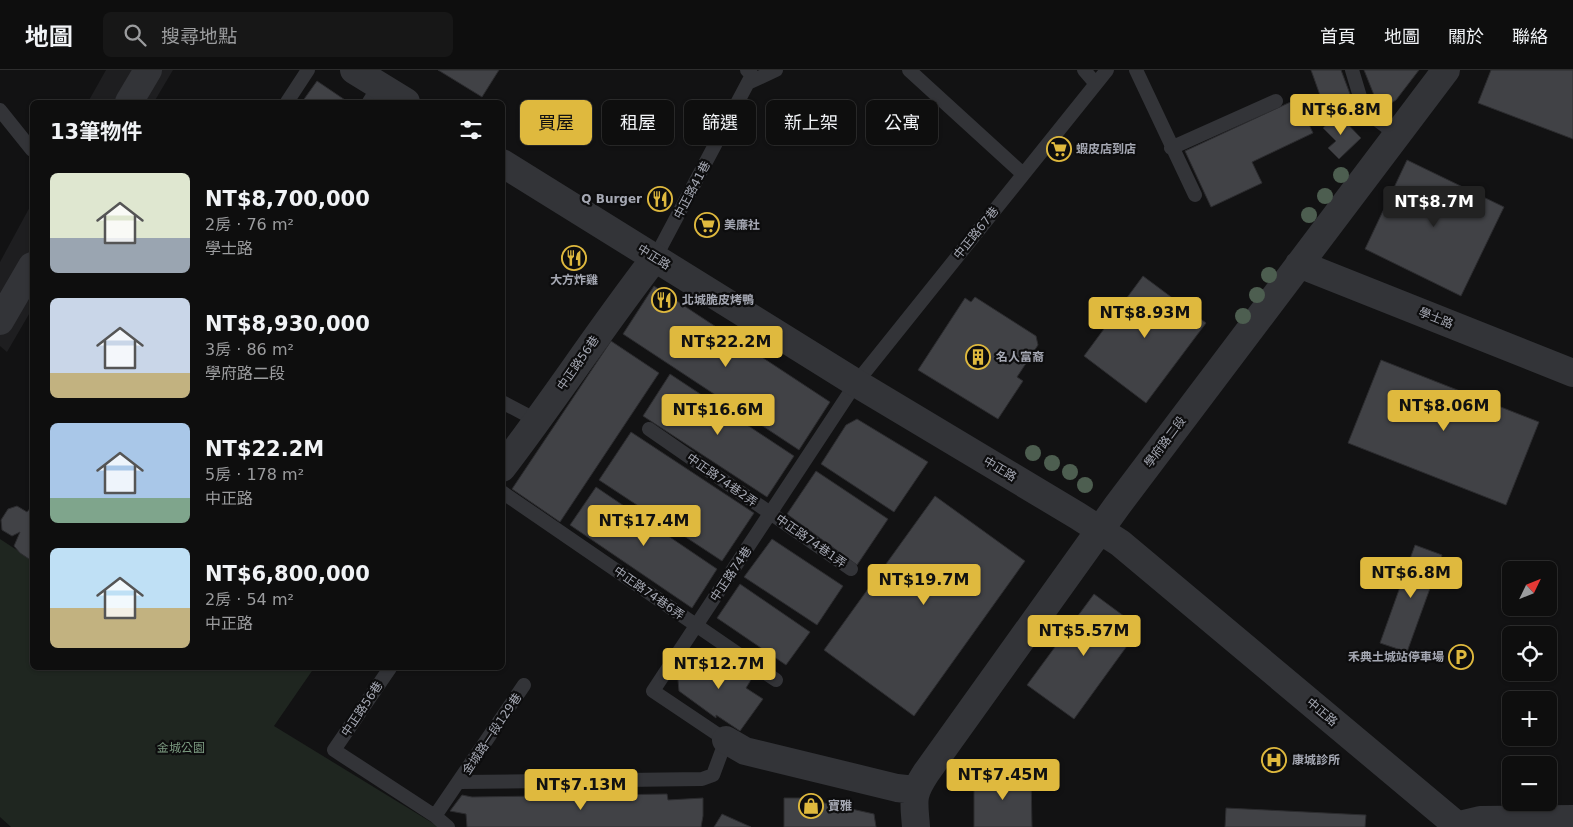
<!DOCTYPE html>
<html lang="zh-TW">
<meta charset="utf-8">
<style>
:root{--surface:#0e0e0e;--page:#171717;--text:#f1f3f6;--muted:#9b9c9e;--line:#2e2e2e;--accent:#dfb93e}
body{margin:0;font-family:"DejaVu Sans","Noto Sans TC",sans-serif;background:var(--page);color:var(--text);height:100vh;display:flex;flex-direction:column;font-size:19px;white-space:nowrap}
*{box-sizing:border-box;margin:0}
p{font-size:16px;color:var(--muted)}
.icon{flex:none;width:28px;height:28px;fill:none;stroke:currentColor;stroke-width:2;stroke-linecap:round;stroke-linejoin:round}
.map{position:relative;flex:1;overflow:hidden}
.details{position:absolute;left:30px;top:30px;width:475px;height:570px;display:flex;flex-direction:column;background:var(--surface);border-radius:8px;box-shadow:0 1px 4px #0004,0 0 0 1px var(--line)}
.details>*{flex:none}
.hud{position:absolute;left:520px;top:30px;width:475px;height:45px;display:flex;gap:10px}
.needle{width:32px;rotate:47deg}
.tools{position:absolute;left:1502px;top:491px;display:grid;gap:10px}
.tools a{display:grid;place-items:center;width:55px;height:55px;border-radius:8px;background:var(--surface);box-shadow:0 1px 4px #0004,0 0 0 1px var(--line);font-size:25px}
.price{position:absolute;translate:-50% -42px;padding:0 11px;border-radius:5px;background:var(--accent);color:#111;font-size:16px;line-height:32px;filter:drop-shadow(0 1px 2px #0008)}
.price::after{content:'';position:absolute;left:50%;top:30px;width:15px;height:11px;margin-left:-8px;background:inherit;clip-path:polygon(0 0,100% 0,50% 100%)}
.price.selected{background:#222;color:#fff}
ul{padding:0;list-style:none}
li{display:flex;align-items:center;gap:15px;height:125px;padding:0 20px}
li span{display:grid;place-items:center;flex:none;width:140px;height:100px;border-radius:8px;color:#555}
li>.icon{margin-inline-start:auto}
span .icon{width:60px;height:60px;fill:#fffc;stroke-width:1}
li b{font-size:21px}
h2{display:flex;justify-content:space-between;align-items:center;height:60px;padding:0 20px;font-size:21px}
.tag{padding:0 18px;border-radius:8px;background:var(--surface);box-shadow:0 1px 4px #0004,0 0 0 1px var(--line);font-size:18px;line-height:45px}
.tag.selected{background:var(--accent);color:#111}
header{display:flex;align-items:center;gap:30px;box-sizing:border-box;height:70px;padding:0 25px;background:var(--surface);border-bottom:1px solid var(--line)}
header strong{font-size:24px}
nav{display:flex;gap:28px;margin-inline-start:auto;font-size:18px}
.search{width:350px;height:45px;background:var(--page);display:flex;align-items:center;gap:12px;box-sizing:border-box;padding:0 18px;border-radius:8px;color:var(--muted);font-size:19px}
.map>svg:first-child{display:block}
.built{fill:#1e1e20}
.green{fill:#1f2620}
.building{fill:#414246;stroke:#2c2c2f}
.lines{fill:none;stroke-linecap:round;stroke-linejoin:round}
.lane{stroke:#333438;stroke-width:14}
.street{stroke:#333438;stroke-width:28}
.tree{fill:#4d5e50}
.labels{text-anchor:middle;dominant-baseline:central;stroke-width:4.5;stroke-linejoin:round;paint-order:stroke}
.poi-label{font-size:12px;font-weight:bold;fill:#a5a8b3;stroke:#0d0d0e;text-anchor:start}
.street-label{font-size:12px;fill:#a5a8b3;stroke:#0d0d0e}
.park-label{font-size:12px;fill:#7d9c82;stroke:#0d0d0e}
</style>
<header>
<strong>地圖</strong>
<div class="search"><svg class="icon" aria-label="search" viewBox="0 0 24 24"><circle cx="10" cy="10" r="6"/><path d="M15 15l6 6"/></svg>搜尋地點</div>
<nav><a>首頁</a><a>地圖</a><a>關於</a><a>聯絡</a></nav>
</header>
<div class="map">
<svg width="1573" height="757" viewBox="0 0 1573 757">
<rect width="100%" height="100%" fill="#121213"/>
<path class="built" d="M106 0H173L154 32H88Z
M32 133V239L7 282 0 276V192Z"/>
<path class="green" d="M0 469 32 490V598H314L274 656 439 757H11L0 747Z"/>
<path class="building" d="M438 0H499L482 27Z
M1311 0H1341L1353 32 1326 42Z
M1364 0H1419L1396 30 1388 35H1378Z
M1491 0H1573V69L1478 33Z
M317 11 348 32H302Z
M1297 29 1313 63 1252 92 1262 113 1211 137 1185 81Z
M1338 44 1361 68 1339 89 1328 78 1336 71 1323 58Z
M1407 90 1504 137 1461 226 1365 179Z
M1143 206 1206 253 1146 333 1084 286Z
M654 216 830 332 799 380 623 264Z
M975 227 1036 266 1038 275 1017 307 1023 311 998 349 918 300 965 228 971 232Z
M611 271 659 303 560 452 512 419Z
M1381 290 1539 352 1506 435 1348 373Z
M670 304 794 386 767 427 643 346Z
M857 349 928 392 894 442 821 394 846 355Z
M631 362 754 443 722 491 599 410Z
M816 401 888 449 857 495 787 444Z
M596 417 717 499 692 538 570 455Z
M935 426 1025 491 914 646 824 580Z
M17 436 27 442 32 436V491L20 483 14 476 20 462 12 466 2 460 1 450 8 439Z
M772 469 843 516 817 555 744 507Z
M1415 475 1442 485 1407 582 1380 573Z
M740 514 810 562 786 595 717 548Z
M1094 524 1140 558 1074 649 1027 615Z
M697 580 716 593 719 588 752 608 746 618 763 629 740 661 716 645V648L679 621 678 610 680 603Z
M1031 704 1032 757H974V713L983 705Z
M667 724 668 730 703 728V746L701 757H467L466 744 450 741 462 725 472 727Z
M784 728H802L874 744 876 757H784Z
M1226 738 1366 745 1365 757H1225Z
M722 744 751 757H714Z"/>
<g class="lines">
<path class="lane" d="M909 0 1023 104
M1084 0 1096 14
M1136 0 1195 125
M1352 0 1364 40 1397 65
M748 13 776 0
M287 32 308 0
M369 32 379 16
M0 40 32 80
M1171 78 1276 31
M655 188 752 5 747 0
M502 332 538 351
M649 359 851 499
M502 422 776 610
M390 598 334 680 435 746
M460 712 702 709 713 705 726 670 653 621 856 313 1107 0
M448 757 435 746 524 615"/>
<path class="street" d="M354 0 406 32
M129 32 148 0
M502 93 856 313 1078 446 1120 473 1459 757
M1299 194 1573 303
M0 251 32 196
M502 398C555 329 602 256 655 188
M726 670 745 681 897 718 915 720
M1459 755 1480 750 1573 749
M916 757C914 730 911 726 926 703L1117 436 1446 0"/>
</g>
<g class="tree">
<circle cx="1341" cy="105" r="8"/>
<circle cx="1325" cy="126" r="8"/>
<circle cx="1309" cy="145" r="8"/>
<circle cx="1269" cy="205" r="8"/>
<circle cx="1257" cy="225" r="8"/>
<circle cx="1243" cy="246" r="8"/>
<circle cx="1033" cy="383" r="8"/>
<circle cx="1052" cy="393" r="8"/>
<circle cx="1070" cy="402" r="8"/>
<circle cx="1085" cy="415" r="8"/>
</g>
<defs>
<symbol id="supermarket-ring" viewBox="-11 -11 22 22"><circle r="9.5" fill="#0d0d0e" stroke="#dfb93e" stroke-width="1.5"/><path d="M-6-5.5h2.5l.6 2H6L4.5 2H-2.5L-4.4-4H-6ZM-1.5 3.2a1.3 1.3 0 1 0 .1 0ZM3 3.2a1.3 1.3 0 1 0 .1 0Z" fill="#dfb93e"/></symbol>
<symbol id="restaurant-ring" viewBox="-11 -11 22 22"><circle r="9.5" fill="#0d0d0e" stroke="#dfb93e" stroke-width="1.5"/><path d="M-5-6h1v4h1v-4h1v4h1v-4h1v5L-1.5 .5V6h-2V.5L-5-1ZM5-6V6H3V1.5H1.5Q1.5-4 5-6Z" fill="#dfb93e"/></symbol>
<symbol id="building-ring" viewBox="-11 -11 22 22"><circle r="9.5" fill="#0d0d0e" stroke="#dfb93e" stroke-width="1.5"/><path d="M-4-6H4V6H1V3H-1V6H-4ZM-2.5-4.3h1.7v1.8h-1.7ZM.8-4.3h1.7v1.8H.8ZM-2.5-1h1.7V.8h-1.7ZM.8-1h1.7V.8H.8Z" fill="#dfb93e"/></symbol>
<symbol id="parking-ring" viewBox="-11 -11 22 22"><circle r="9.5" fill="#0d0d0e" stroke="#dfb93e" stroke-width="1.5"/><path d="M-3.5-5.5H1a3.5 3.5 0 0 1 0 7H-1V5.5H-3.5ZM-1-3.4V-.6H.8a1.4 1.4 0 0 0 0-2.8Z" fill="#dfb93e"/></symbol>
<symbol id="hospital-ring" viewBox="-11 -11 22 22"><circle r="9.5" fill="#0d0d0e" stroke="#dfb93e" stroke-width="1.5"/><path d="M-5-5h3v3.5h4V-5h3V5h-3V1.5h-4V5h-3Z" fill="#dfb93e"/></symbol>
<symbol id="shop-ring" viewBox="-11 -11 22 22"><circle r="9.5" fill="#0d0d0e" stroke="#dfb93e" stroke-width="1.5"/><path d="M-5-2.5h2.3a2.7 3.5 0 0 1 5.4 0H5L5.5 6h-11ZM-1.5-2.5h3a1.5 2.3 0 0 0-3 0Z" fill="#dfb93e"/></symbol>
</defs>
<g fill-rule="evenodd">
<use href="#supermarket-ring" x="1045" y="65" width="28" height="28"/>
<use href="#restaurant-ring" x="646" y="115" width="28" height="28"/>
<use href="#supermarket-ring" x="693" y="141" width="28" height="28"/>
<use href="#restaurant-ring" x="560" y="174" width="28" height="28"/>
<use href="#restaurant-ring" x="650" y="216" width="28" height="28"/>
<use href="#building-ring" x="964" y="273" width="28" height="28"/>
<use href="#parking-ring" x="1447" y="573" width="28" height="28"/>
<use href="#hospital-ring" x="1260" y="676" width="28" height="28"/>
<use href="#shop-ring" x="797" y="722" width="28" height="28"/>
</g>
<g class="labels">
<g class="poi-label">
<text x="1076" y="79">蝦皮店到店</text>
<text x="642" y="129" text-anchor="end">Q Burger</text>
<text x="724" y="155">美廉社</text>
<text x="574" y="210" text-anchor="middle">大方炸雞</text>
<text x="682" y="230">北城脆皮烤鴨</text>
<text x="996" y="287">名人富裔</text>
<text x="1444" y="587" text-anchor="end">禾典土城站停車場</text>
<text x="1292" y="690">康城診所</text>
<text x="828" y="736">寶雅</text>
</g>
<g class="street-label">
<text transform="translate(692 120) rotate(-62)">中正路41巷</text>
<text transform="translate(976 163) rotate(-51)">中正路67巷</text>
<text transform="translate(654 187) rotate(32)">中正路</text>
<text transform="translate(1436 248) rotate(22)">學士路</text>
<text transform="translate(578 293) rotate(-55)">中正路56巷</text>
<text transform="translate(1165 372) rotate(-53)">學府路二段</text>
<text transform="translate(1000 399) rotate(31)">中正路</text>
<text transform="translate(722 410) rotate(35)">中正路74巷2弄</text>
<text transform="translate(811 471) rotate(35)">中正路74巷1弄</text>
<text transform="translate(731 504) rotate(-56)">中正路74巷</text>
<text transform="translate(649 523) rotate(35)">中正路74巷6弄</text>
<text transform="translate(362 639) rotate(-56)">中正路56巷</text>
<text transform="translate(1322 642) rotate(40)">中正路</text>
<text transform="translate(492 664) rotate(-56)">金城路一段129巷</text>
</g>
<g class="park-label">
<text x="181" y="678">金城公園</text>
</g>
</g>
</svg>
<div class="tools">
<a><svg class="needle" viewBox="-14 -14 28 28"><path d="M0-13l5 13h-10z" fill="#e53935"/><path d="M0 13l5-13h-10z" fill="#9b9c9e"/></svg></a>
<a><svg class="icon" aria-label="locate" viewBox="0 0 24 24"><circle cx="12" cy="12" r="6"/><path d="M12 2v4M12 18v4M2 12h4M18 12h4"/></svg></a>
<a>+</a>
<a>−</a>
</div>
<b class="price" style="left:1341px;top:66px">NT$6.8M</b>
<b class="price selected" style="left:1434px;top:158px">NT$8.7M</b>
<b class="price" style="left:1145px;top:269px">NT$8.93M</b>
<b class="price" style="left:726px;top:298px">NT$22.2M</b>
<b class="price" style="left:1444px;top:362px">NT$8.06M</b>
<b class="price" style="left:718px;top:366px">NT$16.6M</b>
<b class="price" style="left:644px;top:477px">NT$17.4M</b>
<b class="price" style="left:1411px;top:529px">NT$6.8M</b>
<b class="price" style="left:924px;top:536px">NT$19.7M</b>
<b class="price" style="left:1084px;top:587px">NT$5.57M</b>
<b class="price" style="left:719px;top:620px">NT$12.7M</b>
<b class="price" style="left:1003px;top:731px">NT$7.45M</b>
<b class="price" style="left:581px;top:741px">NT$7.13M</b>
<div class="hud">
<a class="tag selected">買屋</a>
<a class="tag">租屋</a>
<a class="tag">篩選</a>
<a class="tag">新上架</a>
<a class="tag">公寓</a>
</div>
<section class="details">
<h2>13筆物件<svg class="icon" aria-label="filters" viewBox="0 0 24 24"><path d="M4 7h16M4 17h16"/><circle cx="9" cy="7" r="2"/><circle cx="15" cy="17" r="2"/></svg></h2>
<ul>
<li><span style="background:linear-gradient(#dfe7d0 65%,#9aa5b1 0)"><svg class="icon" aria-label="home" viewBox="0 0 24 24"><path d="M3 11l9-7 9 7M6 9v11h12V9"/></svg></span><div><b>NT$8,700,000</b><p>2房 · 76 m²</p><p>學士路</p></div></li>
<li><span style="background:linear-gradient(#c9d6e8 75%,#c2b280 0)"><svg class="icon" aria-label="home" viewBox="0 0 24 24"><path d="M3 11l9-7 9 7M6 9v11h12V9"/></svg></span><div><b>NT$8,930,000</b><p>3房 · 86 m²</p><p>學府路二段</p></div></li>
<li><span style="background:linear-gradient(#a9c7e8 75%,#7fa58c 0)"><svg class="icon" aria-label="home" viewBox="0 0 24 24"><path d="M3 11l9-7 9 7M6 9v11h12V9"/></svg></span><div><b>NT$22.2M</b><p>5房 · 178 m²</p><p>中正路</p></div></li>
<li><span style="background:linear-gradient(#bfe0f5 60%,#c2b280 0)"><svg class="icon" aria-label="home" viewBox="0 0 24 24"><path d="M3 11l9-7 9 7M6 9v11h12V9"/></svg></span><div><b>NT$6,800,000</b><p>2房 · 54 m²</p><p>中正路</p></div></li>
</ul>
</section>
</div>
